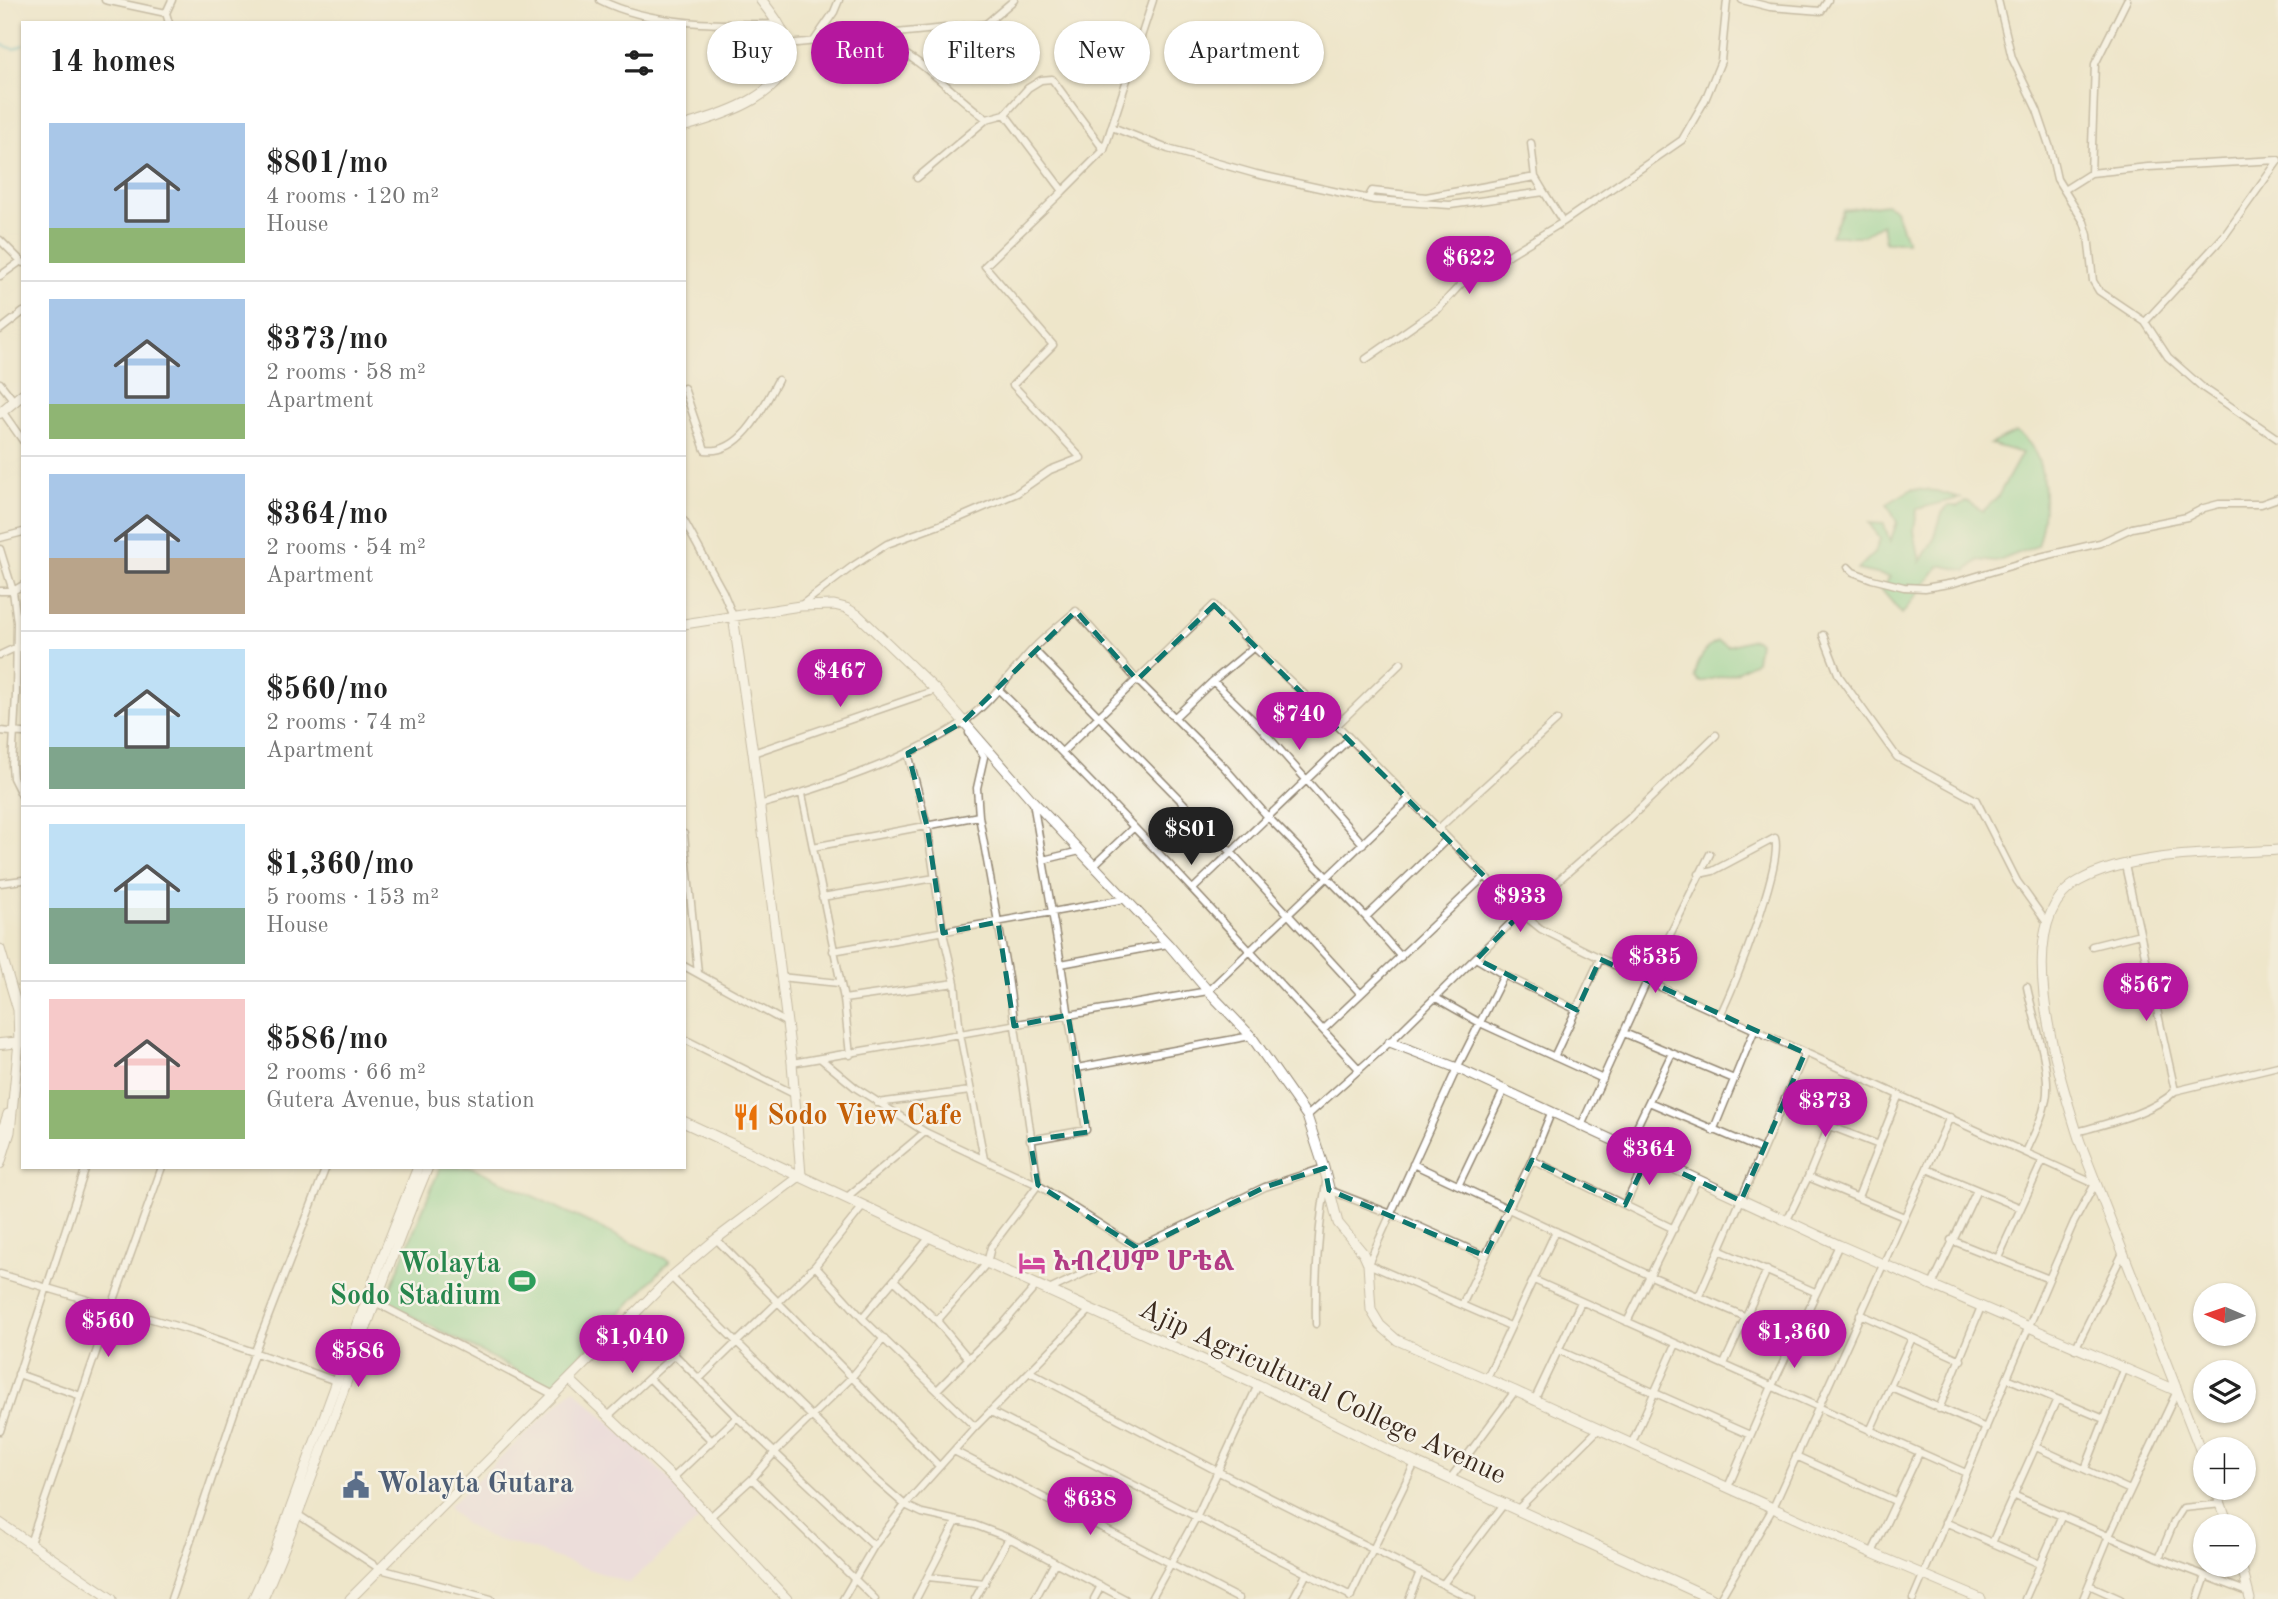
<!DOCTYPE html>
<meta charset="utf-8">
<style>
:root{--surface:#fff;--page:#f2f2f2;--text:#222;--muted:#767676;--line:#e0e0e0;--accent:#b5179e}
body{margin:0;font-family:"Old Standard TT","Noto Serif Ethiopic",serif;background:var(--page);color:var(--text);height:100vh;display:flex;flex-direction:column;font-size:26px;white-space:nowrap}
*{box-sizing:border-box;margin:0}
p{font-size:23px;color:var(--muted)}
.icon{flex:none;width:38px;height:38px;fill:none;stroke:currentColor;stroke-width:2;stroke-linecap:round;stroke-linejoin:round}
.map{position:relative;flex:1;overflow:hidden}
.details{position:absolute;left:21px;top:21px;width:665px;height:1148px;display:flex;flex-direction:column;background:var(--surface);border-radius:0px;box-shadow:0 2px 5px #0004}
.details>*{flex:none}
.hud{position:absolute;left:707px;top:21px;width:665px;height:63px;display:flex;gap:14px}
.needle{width:46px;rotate:272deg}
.fabs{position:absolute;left:2193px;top:1283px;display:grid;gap:14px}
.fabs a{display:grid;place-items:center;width:63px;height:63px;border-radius:50%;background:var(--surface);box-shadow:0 2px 5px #0004;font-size:35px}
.price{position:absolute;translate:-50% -60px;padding:0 16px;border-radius:24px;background:var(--accent);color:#fff;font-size:23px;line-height:46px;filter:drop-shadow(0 2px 4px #0008)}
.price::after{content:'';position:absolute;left:50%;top:42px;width:21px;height:16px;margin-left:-10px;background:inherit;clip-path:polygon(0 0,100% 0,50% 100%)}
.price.selected{background:#222;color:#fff}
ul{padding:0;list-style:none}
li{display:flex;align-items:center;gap:21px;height:175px;padding:0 28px}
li+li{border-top:2px solid var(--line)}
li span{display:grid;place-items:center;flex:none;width:196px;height:140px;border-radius:0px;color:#555}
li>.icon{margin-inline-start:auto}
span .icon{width:84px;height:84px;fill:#fffc;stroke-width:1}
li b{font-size:30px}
h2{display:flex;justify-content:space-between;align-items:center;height:84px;padding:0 28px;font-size:30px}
.pill{padding:0 24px;border-radius:32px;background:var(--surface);box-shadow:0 2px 5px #0004;font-size:24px;line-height:63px}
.pill.selected{background:var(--accent);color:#fff}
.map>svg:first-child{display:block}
.built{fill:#e8d2ee}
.green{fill:#81d192;stroke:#5e7e58;stroke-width:2}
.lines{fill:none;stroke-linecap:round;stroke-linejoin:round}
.stream{stroke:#3baab9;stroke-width:2}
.street-casing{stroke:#948874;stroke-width:9}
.secondary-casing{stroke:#948874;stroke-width:11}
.primary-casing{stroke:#948874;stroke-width:12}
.street{stroke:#fff;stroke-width:6}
.secondary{stroke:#fff;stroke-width:9}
.primary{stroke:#fff;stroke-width:10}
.marked{fill:none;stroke:#0f766e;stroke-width:5;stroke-dasharray:14 9;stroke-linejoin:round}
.labels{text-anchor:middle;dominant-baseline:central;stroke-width:5;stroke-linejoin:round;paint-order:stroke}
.food-label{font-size:28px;font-weight:bold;fill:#c56008;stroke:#f7f3e8;text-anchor:start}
.hotel-label{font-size:28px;font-weight:bold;fill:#b23c85;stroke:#f7f3e8;text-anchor:start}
.leisure-label{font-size:28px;font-weight:bold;fill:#27864d;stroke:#f7f3e8;text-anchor:end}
.street-label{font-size:28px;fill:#3b2a1e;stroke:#f7f3e8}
.service-label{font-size:28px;font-weight:bold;fill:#4e5e75;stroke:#f7f3e8;text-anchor:start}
</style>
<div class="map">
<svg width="2278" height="1599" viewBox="0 0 2278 1599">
<rect width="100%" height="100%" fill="#f7f3e8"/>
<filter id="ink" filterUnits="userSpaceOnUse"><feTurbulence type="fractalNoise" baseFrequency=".0143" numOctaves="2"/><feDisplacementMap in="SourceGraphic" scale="14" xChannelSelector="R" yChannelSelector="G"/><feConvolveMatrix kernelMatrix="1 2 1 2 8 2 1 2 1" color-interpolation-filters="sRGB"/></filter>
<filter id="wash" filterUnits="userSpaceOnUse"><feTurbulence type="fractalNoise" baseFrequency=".00686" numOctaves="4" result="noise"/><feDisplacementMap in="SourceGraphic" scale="28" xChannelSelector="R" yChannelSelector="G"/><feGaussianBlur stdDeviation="1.57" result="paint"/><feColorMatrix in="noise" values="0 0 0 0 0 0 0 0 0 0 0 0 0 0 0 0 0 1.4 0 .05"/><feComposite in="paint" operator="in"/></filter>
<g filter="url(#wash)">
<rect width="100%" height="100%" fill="#eee6cb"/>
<path class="built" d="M574 1389 661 1471 703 1516 629 1583 528 1548 487 1537 464 1523 448 1507Z"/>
<path class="green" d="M1886 204 1895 209 1907 242H1885L1882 224 1862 236H1831L1843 210Z
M2016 432C2050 451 2048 513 2037 546L1996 562 1978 560 1967 571 1940 565 1902 614 1881 589 1890 577 1857 570 1875 552 1880 539 1869 523 1884 524 1890 542 1897 522 1887 504 1912 489 1936 491 1960 498 1917 509 1914 531 1920 562 1934 539 1942 513 1948 506H1958L1966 501 1983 511 1997 498 2022 453 1990 444Z
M1753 639 1759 642 1756 661 1736 673 1700 682 1695 677C1697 663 1704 647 1718 641L1728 646Z
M440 1167H472L670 1261 550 1388 385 1302Z"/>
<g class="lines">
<path class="stream" d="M0 44 14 49 23 45"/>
</g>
</g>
<g filter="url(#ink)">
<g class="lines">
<defs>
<path id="street" d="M105 0 166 13
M600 0C651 26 723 25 779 24
M1742 0 1770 7 1821 11 1828 0
M1998 0 2012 58 2037 110 2050 148 2057 179 2084 222 2088 235 2093 281 2099 291 2145 322 2168 357 2202 387 2278 439
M169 23 166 13 172 0
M867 39C916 48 948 92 987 119
M814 41 834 12 839 0
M787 44 986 24 1014 0
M1112 127 1168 149 1256 174 1374 200 1450 205 1544 192 1563 222 1682 140 1705 100 1721 61 1727 0
M1531 143 1535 177 1544 192
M2091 173 2095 64 2127 0
M917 178 987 119 1005 114 1028 88 1041 80 1052 79 1104 150
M2064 190 2091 173 2148 167 2278 160
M1063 191 1104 150 1153 0
M1368 198 1372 191 1426 197 1535 177
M0 240 23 263
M0 276 21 261
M2145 322 2225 235 2278 161
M0 330 23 312
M1366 359 1439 308 1461 284 1563 222
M0 383 14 401
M684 388 705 450C742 455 764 406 778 380
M2 411 23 441
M684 521 723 592 733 616
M0 538 23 532
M0 549 13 591 17 622 16 695 12 766 13 778 23 798
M1848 567 1853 572 1872 579 1904 587 1925 588 1954 583 2040 557 2100 543 2132 528 2187 517 2204 508 2219 504H2261L2278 498
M0 591H13L23 585
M800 606 853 566 887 544 959 518 1017 493 1050 470 1081 458 1013 385 1053 345 985 266 1063 191 1005 114
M1823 635 1839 676 1897 757 1976 800 2017 881 2047 923
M1033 649 1231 852 1361 994
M0 655 17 647 23 648
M1213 681 1258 725 1363 844
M999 690C1124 812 1240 941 1359 1069
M1174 718 1213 681 1254 647
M1337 725 1401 663
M0 731 23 733
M1062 752 1214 605 1254 647 1337 725 1521 913 1541 929 1647 981 2095 1184 2074 1222 2049 1279 1913 1599
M753 753 936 690
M908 753 927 826 943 933 955 983 960 1034 984 1159
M802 794 844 999 850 1055
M759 805C823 788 907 760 962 723 990 704 1009 675 1032 650 1045 636 1061 624 1076 611L1137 680 1224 767 1268 817 1366 917 1401 957
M1438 829 1557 720
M684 834 698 973
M813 847 979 816
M1043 860 1080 851
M1093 866 1133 828
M1699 874 1713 871 1775 838C1783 864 1735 986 1720 1015
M0 883 23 880
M1193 889 1350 738
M822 897 935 878
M1366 917 1447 839
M2092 946 2140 934
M833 951 1125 899
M1477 959 1504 975 1577 1010
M1061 964 1168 944
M684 966 787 1023
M1504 975 1457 1068 1368 1264 1510 1326
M780 977 839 983
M1436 998 1480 1023 1603 1079
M844 999 955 983
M1323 1030 1485 876
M1624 1033 1734 1079
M684 1039 796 1095
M1554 1057 1600 959
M821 1059 856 1088 925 1132 1038 1185 1139 1249
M792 1063 1208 991 1409 799
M1077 1068 1251 1036
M2175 1091 2278 1066
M1649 1102 1762 1150
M877 1103 970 1091
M1781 1107 1879 1145
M1307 1116 1390 1042 1521 913 1630 818 1716 735
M1581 1126 1647 981 1710 854
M1713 1131 1754 1031
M2077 1132C2107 1123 2153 1113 2175 1091L2125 865
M1030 1140 1086 1130 1061 964 1033 802
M1627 1147 1672 1053
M2026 1152C2034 1135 2042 1119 2046 1100 2052 1072 2033 1017 2027 987
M1532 1160 1674 1229
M1413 1164 1651 1276 1746 1317
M1927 1169 2021 1208
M1808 1177 1904 1217
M1459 1184 1504 1090
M1329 1190 1391 1214 1485 1256
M847 1197 925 1132
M1858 1197 1898 1097
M1625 1205 1648 1157
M1787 1220 1808 1177 1829 1126
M716 1239 939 1466
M1951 1240 2049 1279
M1721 1251 1815 1292
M1998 1258 2043 1160
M815 1266 862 1318 975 1427
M0 1274 196 1332 339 1382
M671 1277 874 1478 905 1505 922 1513 975 1525 1009 1538 1125 1599
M894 1280 937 1321 968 1358
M1534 1280 1966 1473
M1932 1285 1977 1190
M1049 1290 1265 1187 1324 1168
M1699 1296 1805 1053
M375 1302 554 1395
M1462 1305 1532 1160 1551 1113
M634 1314 737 1417 874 1546
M1860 1314 1961 1360
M862 1318 930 1237
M937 1321 987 1263 991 1247 1038 1185 1008 978 979 816 977 788 984 757 969 733
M1627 1322 1697 1180
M1316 1324C1315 1277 1318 1230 1326 1183
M2075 1349 2123 1253
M1558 1350 1750 1435
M1724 1364 1767 1270
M1030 1372 1219 1472 1472 1599
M18 1374 81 1396
M649 1378 712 1441
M1487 1378 1556 1231
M2007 1378 2104 1419
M699 1379 815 1266 864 1205
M1891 1387 1986 1428
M937 1390 1005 1322 1037 1285
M1534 1401 1581 1302
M1939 1409 1981 1307
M991 1412 1351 1596
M608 1416 675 1354
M0 1431 86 1167
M1870 1431 1912 1338
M1631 1445 1676 1344
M2036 1447 2130 1490
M954 1451 1239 1599
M1796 1456 1895 1501
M2085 1469 2124 1370
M673 1478 737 1417
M752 1479 875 1599
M1450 1479 1515 1391
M1728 1487 1772 1386 1839 1245
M2013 1495 2159 1558 2248 1592
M1517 1510 1598 1430
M294 1512 380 1569 491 1599
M710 1517 752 1479 776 1451 851 1378 884 1338
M1945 1522 2040 1564
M30 1543 112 1306 162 1167
M1992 1543 2057 1399
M1872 1553 1919 1453
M2159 1558 2174 1522 2183 1508 2222 1504
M928 1577 985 1583
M1443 1584 1504 1504
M2089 1585 2120 1599
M1350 1597 1415 1463
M171 1599 255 1351 326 1167
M843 1599 874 1546 905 1505 975 1427 1091 1309
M916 1599 956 1522
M975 1599 1009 1538
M1035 1599 1055 1562
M1094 1599 1101 1586
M1151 1599 1197 1516 1258 1385
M1293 1599 1307 1573
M1409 1599 1420 1572
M1720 1599 1773 1508 1950 1117
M2025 1599 2062 1515
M2083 1599 2109 1536 2177 1391
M2198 1599 2206 1576"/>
<path id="secondary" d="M684 624 800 606 834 605 846 608 858 615 936 690 1032 800 1168 944 1208 991 1251 1036 1307 1116 1324 1168 1338 1223 1363 1253 1368 1264 1371 1310 1380 1325 1397 1340 1515 1391 1872 1553 1981 1599
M0 949 18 1010 19 1042 10 1132 0 1164
M1390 1042 1457 1068 1839 1245 2177 1391
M0 1138 8 1114
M570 1380 673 1478 787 1599
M2205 1462 2080 1142C2061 1081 2006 921 2079 881 2131 852 2219 854 2278 850
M2215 1488 2229 1526
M0 1523 112 1599
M2241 1564 2250 1599
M253 1599 275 1551 382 1258 418 1167
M263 1599C324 1458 368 1309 428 1167
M350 1599 671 1277 716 1239 801 1175 792 1063 753 753 733 616"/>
<path id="primary" d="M684 126C720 116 800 92 786 42 782 26 771 13 761 0
M0 413 23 394
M0 1044 23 1042
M684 1122 930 1237 1258 1385 1415 1463 1712 1599"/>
</defs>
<use href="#street" class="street-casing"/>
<use href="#secondary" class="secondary-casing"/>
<use href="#primary" class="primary-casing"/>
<use href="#street" class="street"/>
<use href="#secondary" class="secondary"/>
<use href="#primary" class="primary"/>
</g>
</g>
<path d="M0 0H2278V1599H0ZM1214 605 1521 913 1477 959 1577 1010 1600 959 1805 1053 1741 1201 1648 1157 1625 1205 1532 1160 1485 1256 1329 1190 1325 1168 1265 1187 1139 1249 1038 1185 1030 1140 1088 1132 1068 1015 1014 1026 998 922 943 933 927 826 908 753 963 722 1076 611 1137 680Z" fill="#eee6cb" fill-opacity=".55" fill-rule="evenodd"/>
<path class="marked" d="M1214 605 1521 913 1477 959 1577 1010 1600 959 1805 1053 1741 1201 1648 1157 1625 1205 1532 1160 1485 1256 1329 1190 1325 1168 1265 1187 1139 1249 1038 1185 1030 1140 1088 1132 1068 1015 1014 1026 998 922 943 933 927 826 908 753 963 722 1076 611 1137 680Z"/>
<defs>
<symbol id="restaurant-bare" viewBox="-9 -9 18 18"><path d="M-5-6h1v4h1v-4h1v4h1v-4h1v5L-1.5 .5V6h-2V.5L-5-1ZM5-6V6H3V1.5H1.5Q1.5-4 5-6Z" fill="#e8710a" stroke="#f7f3e8" stroke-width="2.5" paint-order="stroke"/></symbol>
<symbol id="hotel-bare" viewBox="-9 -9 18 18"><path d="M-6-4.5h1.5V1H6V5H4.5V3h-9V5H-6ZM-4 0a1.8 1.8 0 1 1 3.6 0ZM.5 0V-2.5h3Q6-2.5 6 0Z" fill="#d1479c" stroke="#f7f3e8" stroke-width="2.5" paint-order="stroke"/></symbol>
<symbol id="stadium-bare" viewBox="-9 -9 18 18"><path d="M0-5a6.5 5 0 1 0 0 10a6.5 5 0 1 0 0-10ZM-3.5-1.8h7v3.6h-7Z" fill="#2e9e5b" stroke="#f7f3e8" stroke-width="2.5" paint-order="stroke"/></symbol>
<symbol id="civic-bare" viewBox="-9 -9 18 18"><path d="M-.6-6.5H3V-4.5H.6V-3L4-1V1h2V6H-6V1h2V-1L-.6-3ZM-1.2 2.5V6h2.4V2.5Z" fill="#5c6f8a" stroke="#f7f3e8" stroke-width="2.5" paint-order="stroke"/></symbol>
</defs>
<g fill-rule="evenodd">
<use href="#restaurant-bare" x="727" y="1098" width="38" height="38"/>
<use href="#hotel-bare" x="1013" y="1244" width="38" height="38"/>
<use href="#stadium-bare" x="503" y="1262" width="38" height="38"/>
<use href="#civic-bare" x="337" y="1466" width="38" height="38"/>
</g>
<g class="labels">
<g class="food-label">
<text x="767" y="1117">Sodo View Cafe</text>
</g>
<g class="hotel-label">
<text x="1053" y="1263">አብረሀም ሆቴል</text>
</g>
<g class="leisure-label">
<text x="501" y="1265">Wolayta<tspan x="501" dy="32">Sodo Stadium</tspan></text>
</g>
<g class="street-label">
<text transform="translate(1322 1393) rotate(25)">Ajip Agricultural College Avenue</text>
</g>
<g class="service-label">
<text x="377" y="1485">Wolayta Gutara</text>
</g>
</g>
</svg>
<div class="fabs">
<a><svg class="needle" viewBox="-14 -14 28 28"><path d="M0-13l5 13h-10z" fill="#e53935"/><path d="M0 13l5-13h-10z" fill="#767676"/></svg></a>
<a><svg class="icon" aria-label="layers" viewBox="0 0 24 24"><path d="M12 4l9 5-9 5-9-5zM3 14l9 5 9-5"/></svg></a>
<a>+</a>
<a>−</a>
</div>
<b class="price" style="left:1469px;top:296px">$622</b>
<b class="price" style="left:840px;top:709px">$467</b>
<b class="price" style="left:1299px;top:752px">$740</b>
<b class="price selected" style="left:1191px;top:867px">$801</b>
<b class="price" style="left:1520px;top:934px">$933</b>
<b class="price" style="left:1655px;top:995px">$535</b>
<b class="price" style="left:2146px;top:1023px">$567</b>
<b class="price" style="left:1825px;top:1139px">$373</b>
<b class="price" style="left:1649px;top:1187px">$364</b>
<b class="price" style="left:108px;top:1359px">$560</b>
<b class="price" style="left:1794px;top:1370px">$1,360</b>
<b class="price" style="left:632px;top:1375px">$1,040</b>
<b class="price" style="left:358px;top:1389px">$586</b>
<b class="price" style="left:1090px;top:1537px">$638</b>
<div class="hud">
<a class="pill">Buy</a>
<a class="pill selected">Rent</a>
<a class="pill">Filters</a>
<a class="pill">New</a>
<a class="pill">Apartment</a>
</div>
<section class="details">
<h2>14 homes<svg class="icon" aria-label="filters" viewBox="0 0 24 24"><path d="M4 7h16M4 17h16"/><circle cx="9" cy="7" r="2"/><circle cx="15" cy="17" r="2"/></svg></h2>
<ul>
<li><span style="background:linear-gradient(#a9c7e8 75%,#8fb573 0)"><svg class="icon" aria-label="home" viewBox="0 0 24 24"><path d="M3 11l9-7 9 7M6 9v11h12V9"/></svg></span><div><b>$801/mo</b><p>4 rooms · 120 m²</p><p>House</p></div></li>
<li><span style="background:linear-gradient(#a9c7e8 75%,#8fb573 0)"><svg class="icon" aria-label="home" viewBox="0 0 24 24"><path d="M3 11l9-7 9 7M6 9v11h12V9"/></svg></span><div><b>$373/mo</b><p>2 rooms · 58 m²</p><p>Apartment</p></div></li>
<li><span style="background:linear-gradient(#a9c7e8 60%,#b9a48a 0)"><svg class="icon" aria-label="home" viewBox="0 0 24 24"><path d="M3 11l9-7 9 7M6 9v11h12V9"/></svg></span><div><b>$364/mo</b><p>2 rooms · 54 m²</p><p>Apartment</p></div></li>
<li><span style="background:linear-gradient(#bfe0f5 70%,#7fa58c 0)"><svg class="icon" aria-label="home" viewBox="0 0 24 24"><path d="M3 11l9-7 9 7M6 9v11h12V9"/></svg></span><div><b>$560/mo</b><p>2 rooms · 74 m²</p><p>Apartment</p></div></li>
<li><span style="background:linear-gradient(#bfe0f5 60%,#7fa58c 0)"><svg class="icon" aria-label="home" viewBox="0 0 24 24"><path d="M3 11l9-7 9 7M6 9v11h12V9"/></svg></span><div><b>$1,360/mo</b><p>5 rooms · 153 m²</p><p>House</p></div></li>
<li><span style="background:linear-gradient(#f6c9c9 65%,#8fb573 0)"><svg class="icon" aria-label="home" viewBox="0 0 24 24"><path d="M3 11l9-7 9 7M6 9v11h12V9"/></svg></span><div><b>$586/mo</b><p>2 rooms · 66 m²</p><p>Gutera Avenue, bus station</p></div></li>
</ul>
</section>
</div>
